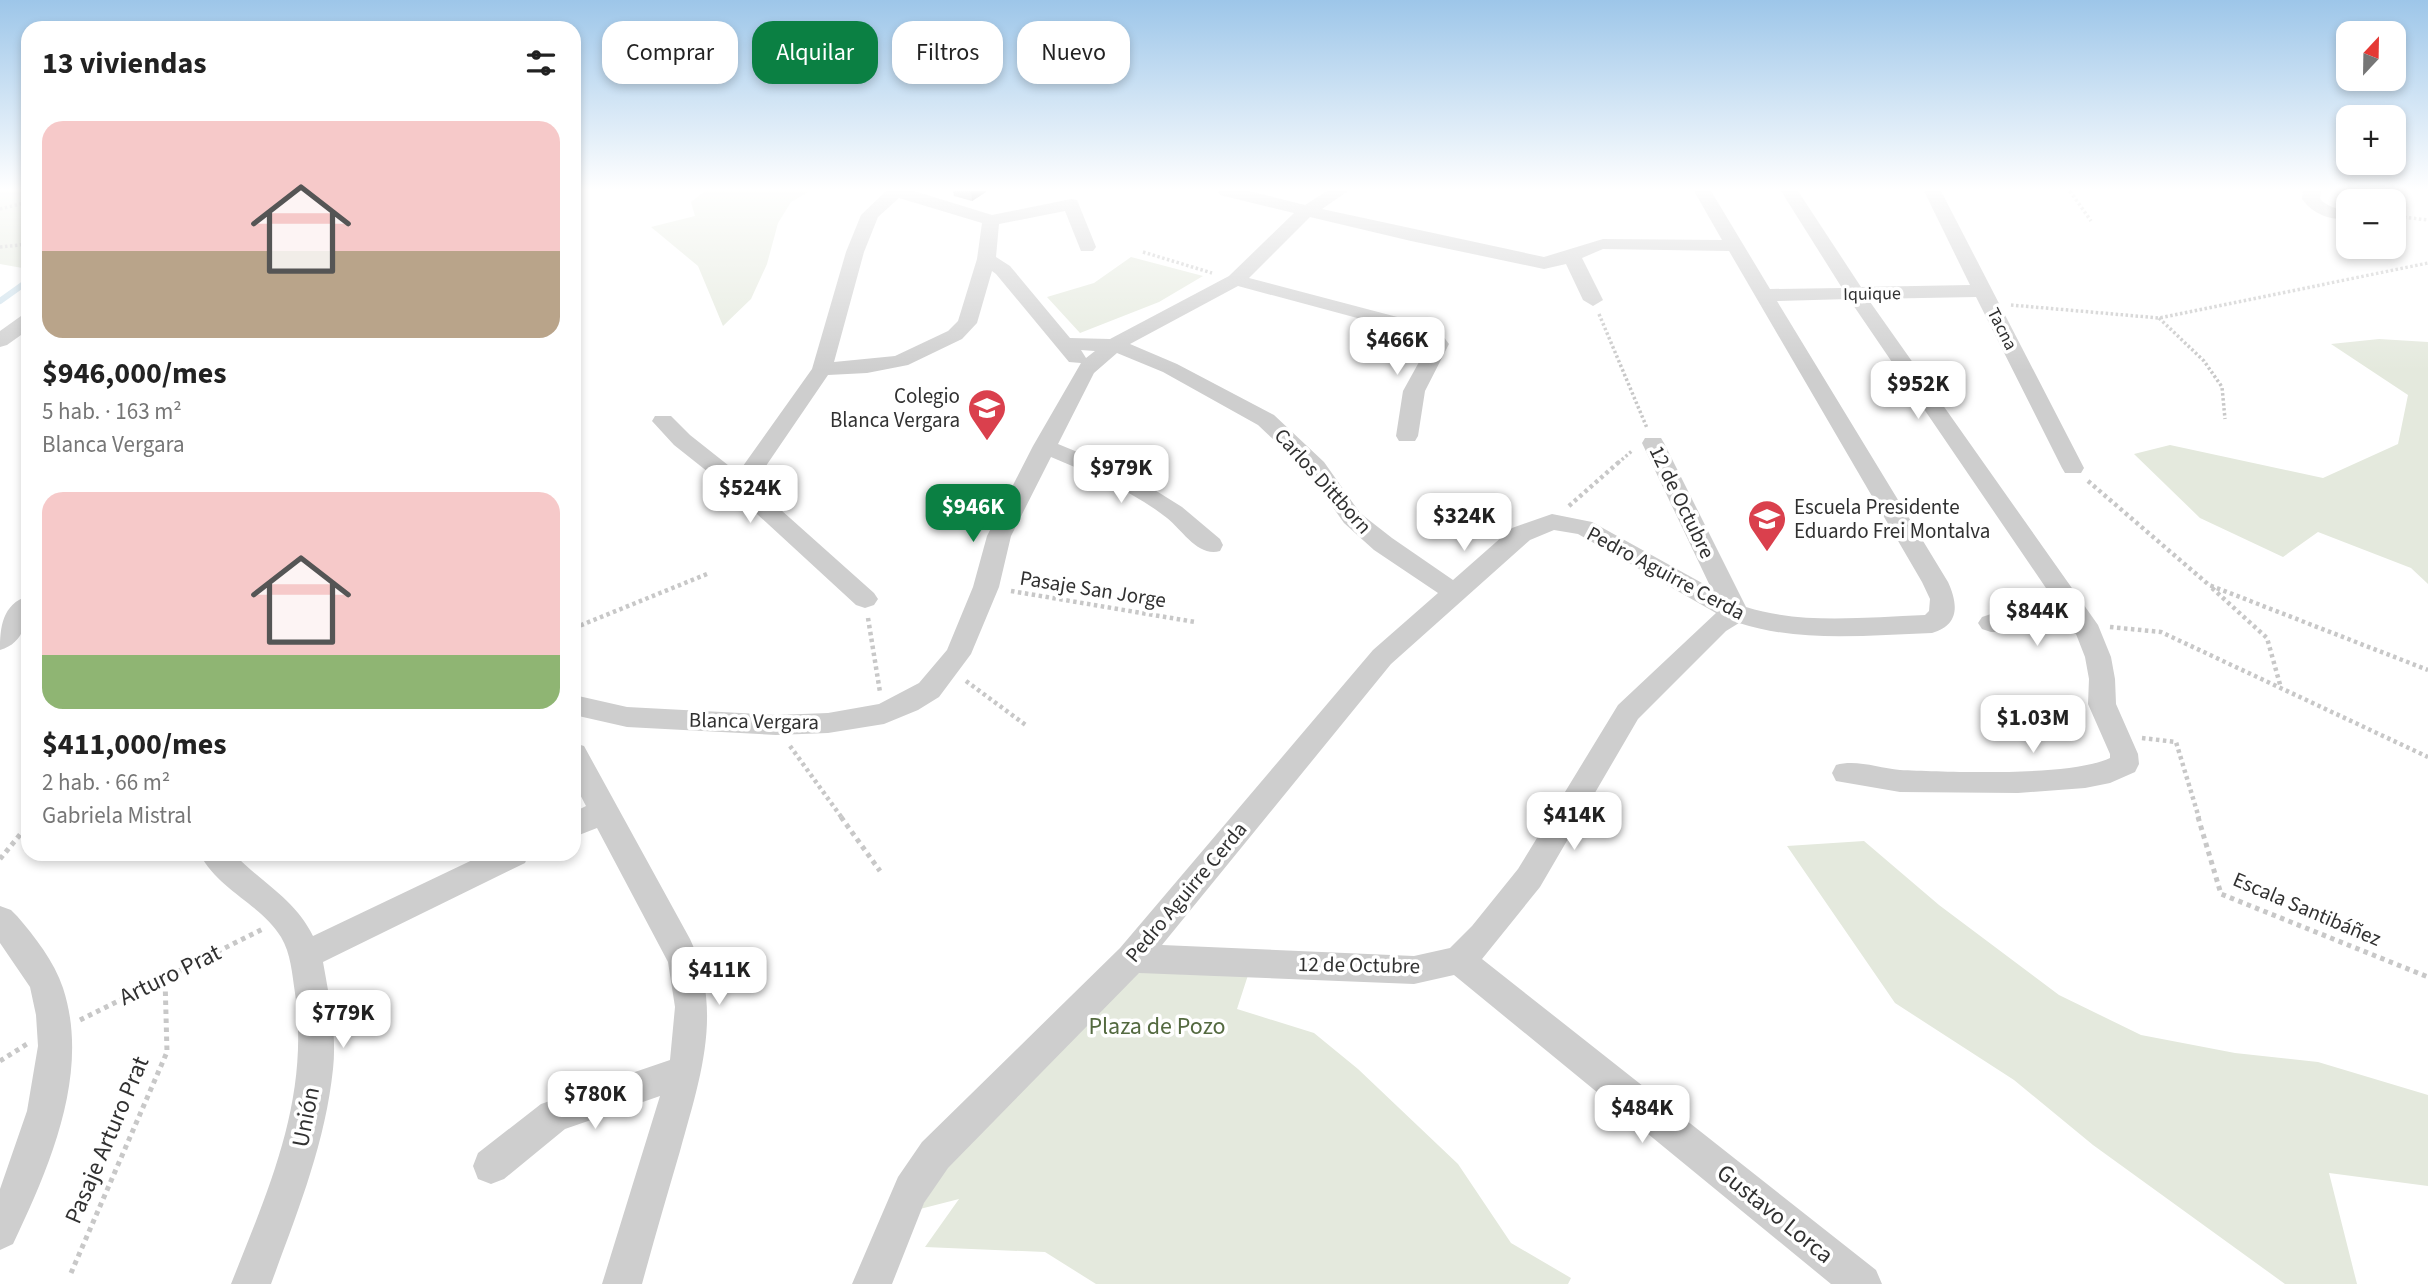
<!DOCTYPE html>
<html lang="es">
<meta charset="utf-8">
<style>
:root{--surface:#fff;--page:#f2f2f2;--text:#222;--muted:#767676;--accent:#0b8043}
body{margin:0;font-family:"Source Sans 3",sans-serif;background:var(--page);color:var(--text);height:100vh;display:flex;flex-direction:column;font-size:26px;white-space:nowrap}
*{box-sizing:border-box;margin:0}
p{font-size:23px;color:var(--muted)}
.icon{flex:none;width:38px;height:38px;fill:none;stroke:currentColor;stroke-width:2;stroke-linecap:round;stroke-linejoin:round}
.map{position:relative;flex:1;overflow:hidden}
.details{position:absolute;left:21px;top:21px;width:560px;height:840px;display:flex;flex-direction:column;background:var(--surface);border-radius:21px;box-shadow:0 4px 10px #0003}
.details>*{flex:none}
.top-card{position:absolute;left:602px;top:21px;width:665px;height:63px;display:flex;gap:14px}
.needle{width:46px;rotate:22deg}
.fabs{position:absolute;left:2336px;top:21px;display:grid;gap:14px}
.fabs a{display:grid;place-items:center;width:70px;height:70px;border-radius:14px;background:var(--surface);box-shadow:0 4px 10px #0003;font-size:35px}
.price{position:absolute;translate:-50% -60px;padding:0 16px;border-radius:14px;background:#fff;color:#222;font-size:23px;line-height:46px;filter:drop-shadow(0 2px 4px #0008)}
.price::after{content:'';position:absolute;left:50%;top:42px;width:21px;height:16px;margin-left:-10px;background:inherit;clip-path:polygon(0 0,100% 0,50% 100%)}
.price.selected{background:var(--accent);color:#fff}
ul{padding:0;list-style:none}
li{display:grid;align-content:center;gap:14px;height:371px;padding:0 21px}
li span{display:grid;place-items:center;height:217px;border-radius:21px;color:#555}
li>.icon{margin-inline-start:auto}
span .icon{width:126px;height:126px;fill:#fffc;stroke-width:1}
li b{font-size:30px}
h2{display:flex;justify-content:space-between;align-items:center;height:84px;padding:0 21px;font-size:30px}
.tag{padding:0 24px;border-radius:21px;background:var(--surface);box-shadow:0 4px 10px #0003;font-size:24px;line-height:63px}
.tag.selected{background:var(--accent);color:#fff}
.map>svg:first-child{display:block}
.green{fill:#e4e9dd}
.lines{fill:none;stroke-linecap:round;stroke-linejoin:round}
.stream{stroke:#cde0eb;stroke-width:6}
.path-far2{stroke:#c8c8c8;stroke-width:3.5;stroke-dasharray:2.5 2.5;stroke-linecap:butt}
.path-far1{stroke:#c8c8c8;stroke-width:4.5;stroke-dasharray:3.5 3.5;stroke-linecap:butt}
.path{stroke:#c8c8c8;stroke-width:5;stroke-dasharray:4.5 4.5;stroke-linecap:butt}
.minor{fill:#cecece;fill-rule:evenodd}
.wall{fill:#8c8c8c}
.shaded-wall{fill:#5d5d5d}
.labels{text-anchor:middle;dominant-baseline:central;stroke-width:7;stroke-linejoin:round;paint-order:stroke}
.far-street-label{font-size:18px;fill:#313131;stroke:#fff}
.poi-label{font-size:21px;fill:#313131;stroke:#fff;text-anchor:end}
.street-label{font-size:21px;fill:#313131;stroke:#fff}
.near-street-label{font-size:24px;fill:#313131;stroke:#fff}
.near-park-label{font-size:24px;fill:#546a40;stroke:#fff}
</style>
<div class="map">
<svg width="2428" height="1284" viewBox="0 0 2428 1284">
<rect width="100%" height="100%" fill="#fff"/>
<path class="green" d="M0 191H28V269L0 264Z
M705 191H810L791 202 778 223 767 264 751 299 723 326 698 266 651 227 695 216 691 202Z
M1131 257 1203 276 1159 302 1080 333 1047 297 1094 283Z
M2379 339 2428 342V584L2411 568 2318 532 2283 557 2200 518 2134 454 2170 445 2323 478 2398 444 2408 395 2331 344Z
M1864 841 1939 905 2059 995 2141 1035 2235 1053 2318 1062 2428 1095V1186L2329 1173 2357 1284H2285L2093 1145 2014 1080 1895 1003 1787 846Z
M1142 965 1250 969 1237 1009 1314 1033 1358 1069 1458 1164 1511 1243 1571 1278 1568 1284H1096L1045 1252 925 1247 959 1199 920 1209 981 1114Z"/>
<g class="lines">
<path class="stream" d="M0 301 28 281"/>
<path class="path-far2" d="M2070 191 2091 221
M0 209 28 202
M2394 216 2428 220
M0 247 28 244
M1143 252 1212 273
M2011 305 2159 318 2428 263
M1599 314 1647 428
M2159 318 2204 361 2222 387 2225 419
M1618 463 1633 450"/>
<path class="path-far1" d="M2088 481 2209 585 2428 670
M1569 506 1620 461
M2212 588 2267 638 2281 688
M1011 591 1195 622
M868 618 880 692
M2110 627 2161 632 2428 757
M574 628 707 574
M966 681 1027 726
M2142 738 2176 742 2199 818
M790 746 842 818"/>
<path class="path" d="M841 817 880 871
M2198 817 2221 894 2428 977
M0 859 28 825
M80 1020 263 929
M0 1061 27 1044
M71 1273 167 1052 165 978"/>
<path class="minor" d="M886 191H914L992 215 1071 199 1077 200 1096 247 1093 251H1081L1065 211 999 224 996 257 1010 266 1070 338 1110 339 1229 276 1294 213 1220 195 1218 191H1249L1305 205 1327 191H1348L1322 209 1544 257 1603 239 1722 240 1694 191H1711L1770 289 1842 288 1781 191H1798L1861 287 1970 285 1924 191H1941L2084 468 2081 473H2065L2062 468 1976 297 1868 299 2098 625 2111 657 2115 679 2116 704 2138 754 2139 764 2135 772 2110 783 2085 788 2018 793 1900 792 1836 781 1832 773 1836 765C1856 759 1879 768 1900 770 1947 772 2070 777 2110 758V754L2088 704 2089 679 2085 657 2076 634 1991 632 1982 629 1978 623 1982 617 1991 614 2065 616 1849 299 1777 301 1948 582C1958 604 1960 625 1932 633 1868 635 1801 643 1739 623L1726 631 1638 719 1540 887 1482 959 1876 1270 1882 1284H1831L1454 975 1414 984 1139 973 948 1168 924 1203 892 1284H852L898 1177 922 1142 1120 948 1373 650 1438 593 1374 550 1344 523 1308 472 1258 425 1163 372 1117 353 1094 373 1058 444 1126 472 1182 507 1220 539 1223 545 1220 551C1198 557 1183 531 1167 518 1133 491 1091 474 1051 457L1011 536 999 587 971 654 939 697 918 710 884 724 828 733 776 735 627 727 574 715V695L627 707 776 715 828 713 879 704 919 683 947 650 973 587 987 536 1033 446 1081 363 1069 362 996 274 992 271 977 323 962 339 908 365 867 373 828 375 753 485 874 593 878 599 874 605 865 608 856 605 732 491 674 445 652 421 655 416H671L690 435 738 473 812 369 846 252 861 215ZM899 198 982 223 977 259 958 321 948 331 895 356 834 362 864 252 878 217ZM1310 217 1411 241 1544 269 1566 264 1583 300 1593 306 1603 300 1582 258 1603 249 1729 251 1922 582 1930 599 1929 611 1925 615C1866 617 1803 625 1746 607L1664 443 1661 438H1645L1642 443 1711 588 1592 522 1552 514 1512 528 1453 580 1392 538 1360 513 1324 462 1274 415 1177 364 1130 344 1238 286 1387 326 1426 340 1429 344 1403 391 1396 436 1399 441H1415L1418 436 1425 391 1449 344 1440 332 1401 318 1249 278ZM1081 350 1095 351 1086 358ZM1554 530 1578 534 1716 613 1618 705 1518 869 1472 926 1450 948 1414 956 1162 945 1391 664 1530 540Z
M2303 191H2321L2320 199C2328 207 2337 209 2348 210V220C2329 219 2314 215 2302 199Z
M2379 191H2398L2388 201H2368Z
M28 314V330L7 345 0 347V331L21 316Z
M28 596C28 619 25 643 0 650 0 628 2 604 28 596Z
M574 743 584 746 690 939C724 1010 700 1079 680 1151 667 1195 654 1240 642 1284H602L660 1096 565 1129 504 1179 491 1184 478 1179 473 1166 478 1153 541 1104 670 1060 675 1007 668 962 597 828 574 837V812L586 806 574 783Z
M200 854H234C262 883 295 899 313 936L485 854H529L525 863 323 962C329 996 337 1034 333 1069 325 1145 297 1213 271 1284H231C269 1188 310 1099 295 993 292 973 291 954 281 937 261 904 218 890 200 854Z
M0 906 11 910 17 916C35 937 54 961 63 988 91 1073 49 1168 13 1244L0 1250V1189L27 1111 38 1046 36 1015 30 987 0 943Z"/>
</g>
<path class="wall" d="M953 191H986V192L972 201 954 196Z"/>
<path class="shaded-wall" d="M971 191H986V192L972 201Z"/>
<linearGradient id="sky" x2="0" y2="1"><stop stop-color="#9dc6e9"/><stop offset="0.51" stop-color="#fff"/><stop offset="1" stop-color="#fff" stop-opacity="0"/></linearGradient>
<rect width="2428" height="371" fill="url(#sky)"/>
<defs>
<symbol id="school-pin" viewBox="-11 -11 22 30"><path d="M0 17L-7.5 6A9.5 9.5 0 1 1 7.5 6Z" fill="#da404d" stroke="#fff"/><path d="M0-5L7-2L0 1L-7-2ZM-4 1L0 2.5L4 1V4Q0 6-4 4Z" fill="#fff"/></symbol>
</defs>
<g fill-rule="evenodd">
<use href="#school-pin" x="965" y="386" width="44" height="60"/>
<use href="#school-pin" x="1745" y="497" width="44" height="60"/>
</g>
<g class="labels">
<g class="far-street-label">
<text transform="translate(1872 294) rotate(-1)">Iquique</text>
<text transform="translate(2002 329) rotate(63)">Tacna</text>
</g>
<g class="poi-label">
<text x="960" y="396">Colegio<tspan x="960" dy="24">Blanca Vergara</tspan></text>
<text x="1794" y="507" text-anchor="start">Escuela Presidente<tspan x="1794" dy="24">Eduardo Frei Montalva</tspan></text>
</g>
<g class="street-label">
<text transform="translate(1323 481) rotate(48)">Carlos Dittborn</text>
<text transform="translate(1682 502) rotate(64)">12 de Octubre</text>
<text transform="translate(1666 573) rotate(28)">Pedro Aguirre Cerda</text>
<text transform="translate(1093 589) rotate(9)">Pasaje San Jorge</text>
<text transform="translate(754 721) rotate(1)">Blanca Vergara</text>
<text transform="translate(1186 892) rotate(-50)">Pedro Aguirre Cerda</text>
<text transform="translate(2307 909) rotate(23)">Escala Santibáñez</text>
<text transform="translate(1359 965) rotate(1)">12 de Octubre</text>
</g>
<g class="near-street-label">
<text transform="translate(170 975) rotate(-26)">Arturo Prat</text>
<text transform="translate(306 1117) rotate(-79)">Unión</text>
<text transform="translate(107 1140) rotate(-67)">Pasaje Arturo Prat</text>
<text transform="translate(1775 1214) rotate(39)">Gustavo Lorca</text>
</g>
<g class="near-park-label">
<text x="1157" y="1026">Plaza de Pozo</text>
</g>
</g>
</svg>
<div class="fabs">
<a><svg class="needle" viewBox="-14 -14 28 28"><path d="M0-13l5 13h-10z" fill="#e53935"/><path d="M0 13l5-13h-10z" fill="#767676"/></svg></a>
<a>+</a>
<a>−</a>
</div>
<b class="price" style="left:1397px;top:377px">$466K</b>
<b class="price" style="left:1918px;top:421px">$952K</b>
<b class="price" style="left:1121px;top:505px">$979K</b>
<b class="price" style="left:750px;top:525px">$524K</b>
<b class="price selected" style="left:973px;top:544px">$946K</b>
<b class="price" style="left:1464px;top:553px">$324K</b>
<b class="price" style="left:2037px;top:648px">$844K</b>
<b class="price" style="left:2033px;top:755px">$1.03M</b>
<b class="price" style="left:1574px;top:852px">$414K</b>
<b class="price" style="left:719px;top:1007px">$411K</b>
<b class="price" style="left:343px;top:1050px">$779K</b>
<b class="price" style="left:595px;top:1131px">$780K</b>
<b class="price" style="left:1642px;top:1145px">$484K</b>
<div class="top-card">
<a class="tag">Comprar</a>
<a class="tag selected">Alquilar</a>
<a class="tag">Filtros</a>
<a class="tag">Nuevo</a>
</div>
<section class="details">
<h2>13 viviendas<svg class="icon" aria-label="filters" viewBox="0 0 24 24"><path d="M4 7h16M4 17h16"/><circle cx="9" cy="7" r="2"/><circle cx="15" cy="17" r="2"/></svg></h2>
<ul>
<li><span style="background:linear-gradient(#f6c9c9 60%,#b9a48a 0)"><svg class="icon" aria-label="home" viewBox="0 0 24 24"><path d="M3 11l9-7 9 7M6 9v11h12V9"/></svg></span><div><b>$946,000/mes</b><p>5 hab. · 163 m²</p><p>Blanca Vergara</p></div></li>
<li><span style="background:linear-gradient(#f6c9c9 75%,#8fb573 0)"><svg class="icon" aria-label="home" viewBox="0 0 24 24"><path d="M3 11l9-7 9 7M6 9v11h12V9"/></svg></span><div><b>$411,000/mes</b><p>2 hab. · 66 m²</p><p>Gabriela Mistral</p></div></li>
</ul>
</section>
</div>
